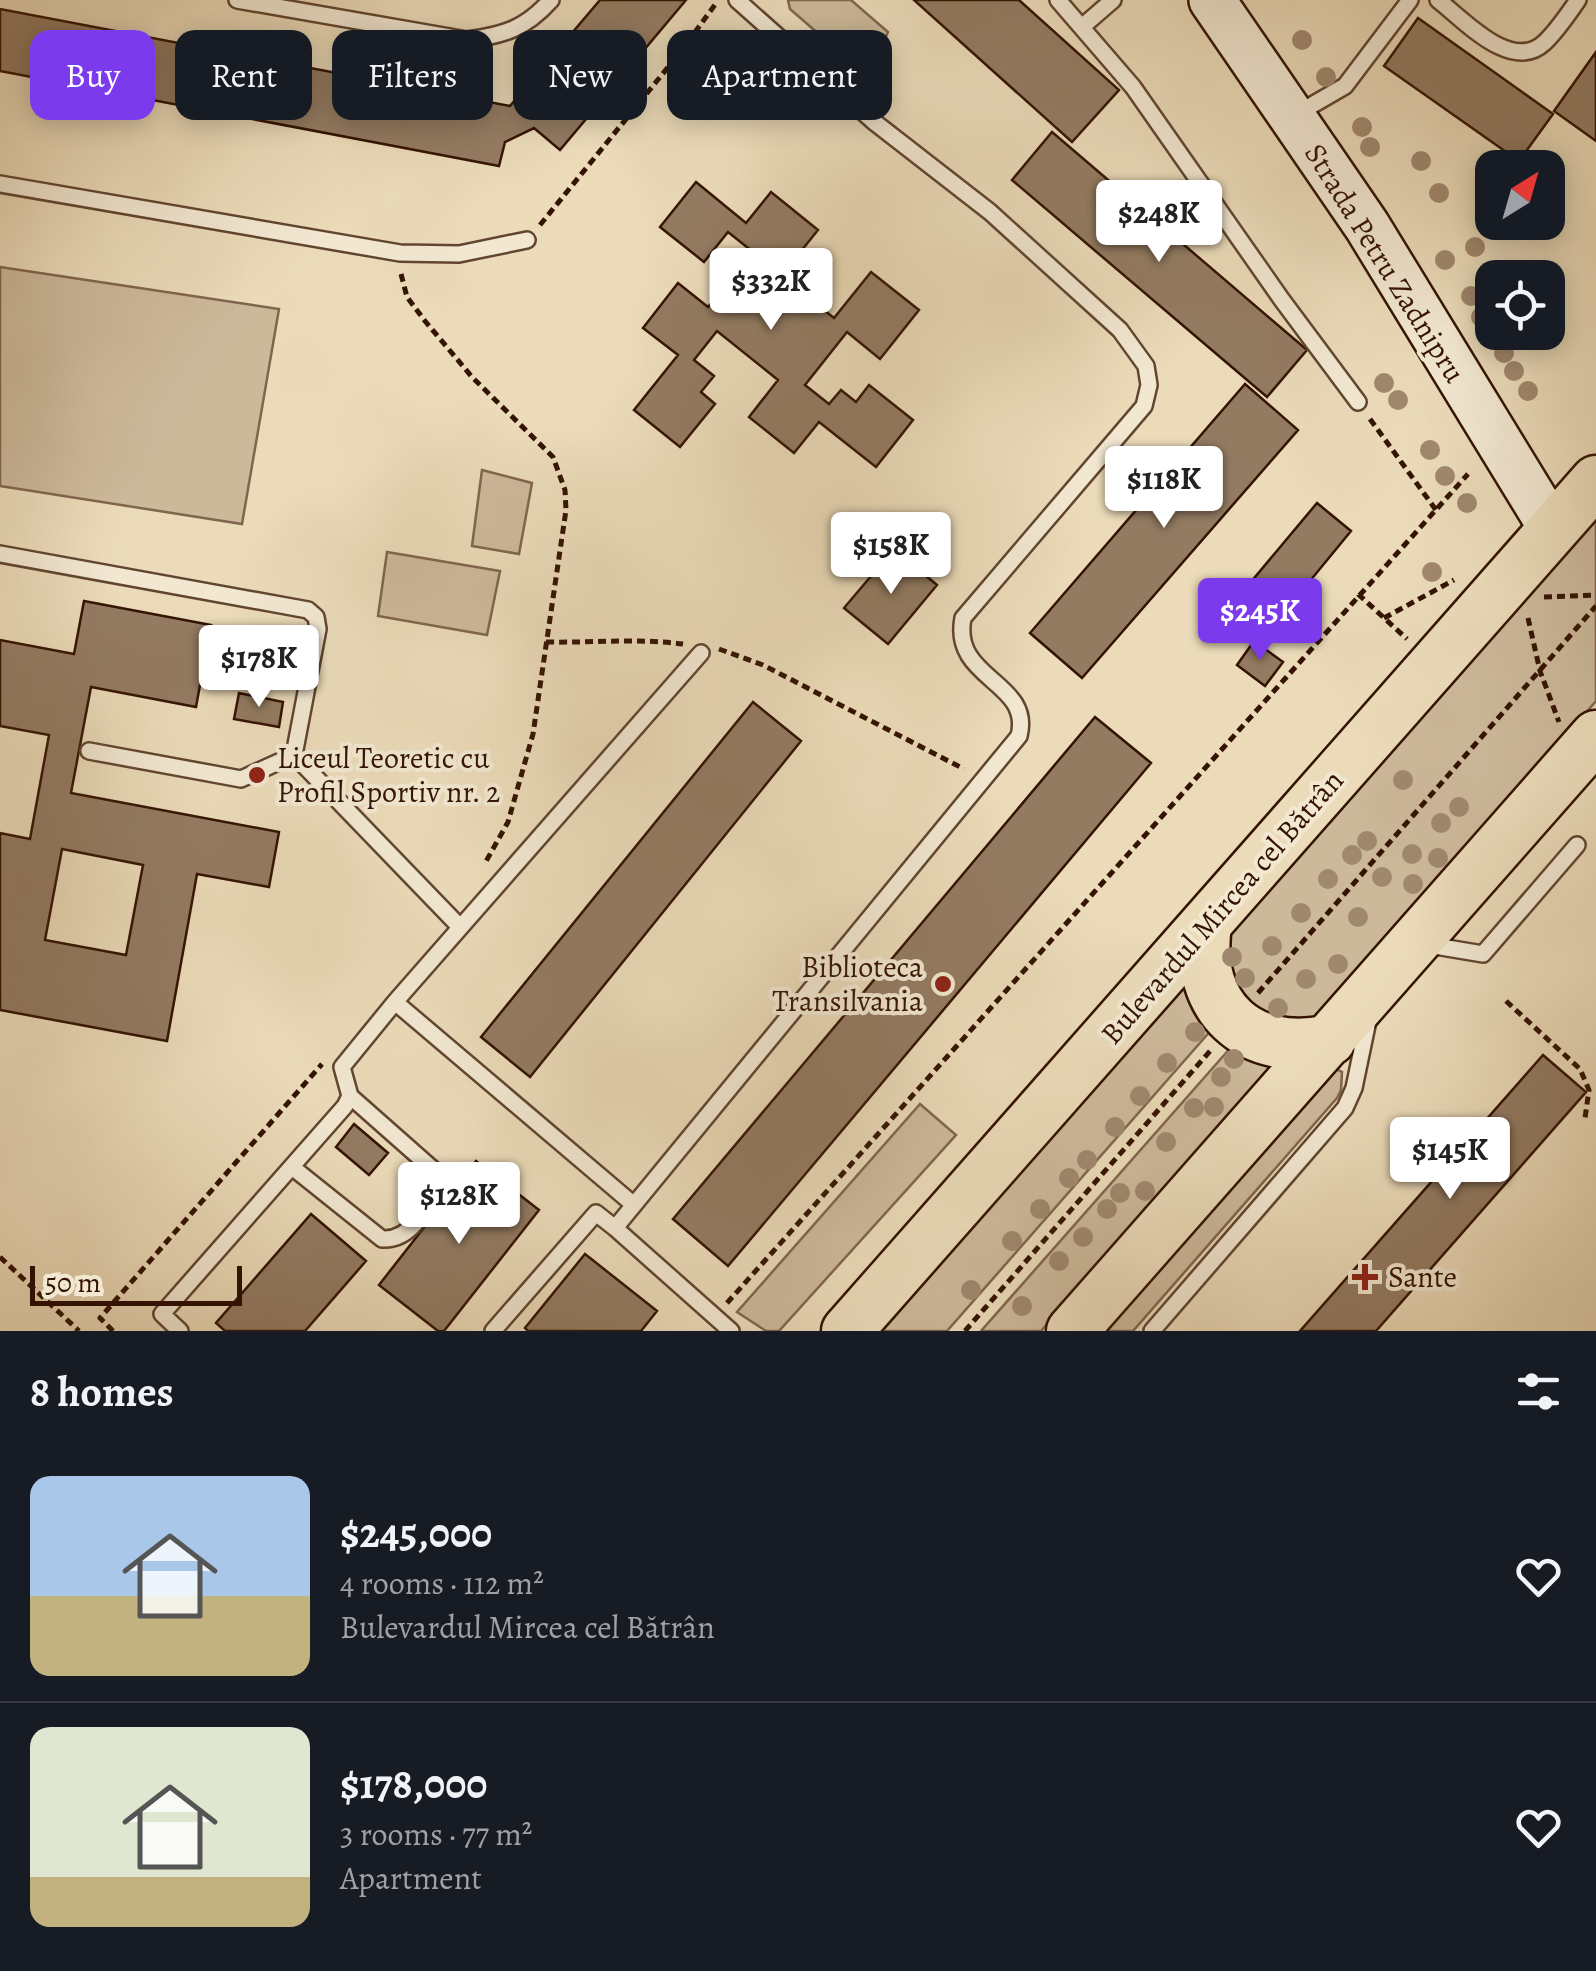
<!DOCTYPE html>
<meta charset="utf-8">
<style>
:root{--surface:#171b24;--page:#20242c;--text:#f1f3f6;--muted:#9ea1a6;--line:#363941;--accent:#7c3aed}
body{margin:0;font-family:Alegreya,serif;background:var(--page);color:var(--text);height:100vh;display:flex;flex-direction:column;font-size:38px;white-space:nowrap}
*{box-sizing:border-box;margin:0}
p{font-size:32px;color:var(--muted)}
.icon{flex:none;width:55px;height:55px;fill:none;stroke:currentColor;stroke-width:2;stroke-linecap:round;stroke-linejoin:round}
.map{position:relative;height:1331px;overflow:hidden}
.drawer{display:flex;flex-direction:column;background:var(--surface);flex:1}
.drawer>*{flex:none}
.top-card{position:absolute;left:30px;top:30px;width:1000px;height:90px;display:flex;gap:20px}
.needle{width:65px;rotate:37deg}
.tools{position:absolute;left:1475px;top:150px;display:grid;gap:20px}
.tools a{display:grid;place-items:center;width:90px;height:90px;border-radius:20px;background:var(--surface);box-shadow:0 5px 25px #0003;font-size:50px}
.scale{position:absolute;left:30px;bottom:25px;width:212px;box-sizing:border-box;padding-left:10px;border:5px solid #341303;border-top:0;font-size:28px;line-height:35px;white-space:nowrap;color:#341303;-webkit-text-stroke:8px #f2e8d2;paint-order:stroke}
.price{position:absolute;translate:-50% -85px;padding:0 22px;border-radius:10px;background:#fff;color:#222;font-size:32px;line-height:65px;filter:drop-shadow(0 2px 5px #0008)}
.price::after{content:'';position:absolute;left:50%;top:60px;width:30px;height:22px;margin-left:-15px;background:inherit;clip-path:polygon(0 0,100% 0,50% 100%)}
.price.current{background:var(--accent);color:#fff}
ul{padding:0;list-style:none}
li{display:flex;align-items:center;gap:30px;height:250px;padding:0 30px}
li+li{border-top:2px solid var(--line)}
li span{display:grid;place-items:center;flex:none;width:280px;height:200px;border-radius:20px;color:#555}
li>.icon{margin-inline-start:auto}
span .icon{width:120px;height:120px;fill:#fffc;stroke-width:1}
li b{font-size:42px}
h2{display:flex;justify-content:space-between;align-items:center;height:120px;padding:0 30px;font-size:42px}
.tag{padding:0 35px;border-radius:20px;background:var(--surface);box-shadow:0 5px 25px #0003;font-size:35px;line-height:90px}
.tag.current{background:var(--accent);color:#fff}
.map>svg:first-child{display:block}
.green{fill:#ccb99a;stroke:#80664e;stroke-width:2.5}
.building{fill:#937b62;stroke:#341303;stroke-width:2.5;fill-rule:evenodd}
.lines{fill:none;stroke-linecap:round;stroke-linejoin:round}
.lane-casing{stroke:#624530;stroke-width:20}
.secondary-casing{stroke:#341303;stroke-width:50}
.primary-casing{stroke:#341303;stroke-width:55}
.path{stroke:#341303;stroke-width:5;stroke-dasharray:8 5;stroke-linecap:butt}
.lane{stroke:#f2e8d2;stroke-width:15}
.secondary{stroke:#f2e8d2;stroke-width:45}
.primary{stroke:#ebdbb9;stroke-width:50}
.tree{fill:#a0886e}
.poi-dot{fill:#8f2418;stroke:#f2e8d2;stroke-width:4}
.labels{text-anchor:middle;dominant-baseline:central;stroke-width:8;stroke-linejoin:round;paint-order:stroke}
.street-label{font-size:30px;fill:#341303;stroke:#f2e8d2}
.poi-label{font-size:30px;fill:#341303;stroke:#f2e8d2;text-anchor:start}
</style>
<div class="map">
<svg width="1596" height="1331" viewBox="0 0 1596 1331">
<rect width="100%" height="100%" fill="#ebdbb9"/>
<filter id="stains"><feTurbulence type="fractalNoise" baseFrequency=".002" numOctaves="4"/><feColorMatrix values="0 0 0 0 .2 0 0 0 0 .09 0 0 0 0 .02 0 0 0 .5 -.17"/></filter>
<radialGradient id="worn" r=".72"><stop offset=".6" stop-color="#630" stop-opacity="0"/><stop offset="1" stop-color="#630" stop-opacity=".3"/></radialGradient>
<path class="green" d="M788 0H851L888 32 878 54 879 66 866 75 790 9Z
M0 267 279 309 242 524 0 486Z
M482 470 532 483 519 554 472 546Z
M1596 515V701L1327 1008 1313 1020 1253 1018 1219 949 1226 938Z
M387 552 500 571 487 635 378 616Z
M1185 984 1193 1007 1213 1028 947 1331H882Z
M1233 1045 1276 1063 1041 1331H981Z
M1332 1067 1342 1072 1341 1090 1337 1098 1133 1331H1105Z
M920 1104 956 1135 779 1331H766L737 1312Z"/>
<path class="building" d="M600 0H686L560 150 534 128 505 142 499 166 0 71V9L510 106Z
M914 0H1019L1119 90 1072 142Z
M1418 18 1553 114 1519 161 1384 66Z
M1596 52V141L1554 111Z
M1052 132 1307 350 1267 397 1012 180Z
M696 182 746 223 771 192 818 230 781 276 834 318 871 272 919 310 880 359 847 332 805 385 829 404 841 390 856 402 869 385 913 420 876 467 819 422 794 453 749 417 778 380 717 331 694 360 714 376 701 392 715 404 680 447 634 410 678 355 643 328 678 283 708 307 753 252 728 232 704 262 660 227Z
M1245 384 1298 430 1082 678 1030 633Z
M1317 503 1351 531 1259 643 1224 614Z
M894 549 937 585 888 644 844 608Z
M84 601 211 625 196 707 91 687 71 793 279 832 269 887 197 874 167 1041 0 1010V833L30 839 49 735 0 726V640L74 654ZM62 849 143 865 126 955 45 940Z
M1254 641 1283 662 1265 686 1237 665Z
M239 693 283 702 279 727 234 719Z
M753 702 801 741 530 1077 481 1037Z
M1095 717 1151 763 728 1266 673 1219Z
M1543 1055 1586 1092 1376 1331H1300Z
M354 1124 388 1153 369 1175 336 1147Z
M476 1161 539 1210 444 1331H438L379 1285Z
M311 1214 366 1261 305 1331H225L216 1323Z
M585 1254 657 1311 641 1331H528L525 1328Z"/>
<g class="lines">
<defs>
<path id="lane" d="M237 0 467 40C504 35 525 29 551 0
M1058 0 1133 87 1282 300 1358 402
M1438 0C1464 20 1511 73 1544 43 1557 31 1568 14 1578 0
M1083 26 1113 0
M1295 115 1345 86 1410 0
M0 184 400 253 459 254 527 240
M0 554 308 610 316 617 318 629 294 755
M89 751 241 779 294 755
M294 755 460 927
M1423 944 1483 954 1577 845
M292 1167 382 1239C410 1241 429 1208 438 1185L436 1172 350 1096
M634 1205 395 1002 701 653
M615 1228 731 1331
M180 1331 162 1314 345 1106 350 1096 342 1067 395 1002
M493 1331 596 1213 615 1228 1019 736C1033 681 951 680 963 618L1144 406 1149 385 1146 366 1120 330 990 212 873 121 737 0
M1152 1331 1345 1108 1354 1088 1369 1016"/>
<path id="secondary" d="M1212 0 1367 226 1553 530"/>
<path id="primary" d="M1206 925C1194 1008 1249 1058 1330 1040
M847 1331 1596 481
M1072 1331 1596 736"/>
</defs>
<use href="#lane" class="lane-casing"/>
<use href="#secondary" class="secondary-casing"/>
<use href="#primary" class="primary-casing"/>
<path class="path" d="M540 225 682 50 717 2
M401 274 407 297 425 321 472 377 553 457 565 490 566 510 533 734 508 822 484 865
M1370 419 1436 510
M1358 594 1407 639
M1544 597 1596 595
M1384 618 1454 580
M1528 618 1540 671 1559 722
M546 642C593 643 637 638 683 644
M719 649 763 665 964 769
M1258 993 1596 606
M1506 1001 1580 1069 1589 1090 1585 1118
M0 1257 79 1331
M727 1303 1468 474
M113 1331 100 1318 322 1064
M965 1331 1210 1051"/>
<use href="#lane" class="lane"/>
<use href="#secondary" class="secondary"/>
<use href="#primary" class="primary"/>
</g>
<g class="tree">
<circle cx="1302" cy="40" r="10"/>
<circle cx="1326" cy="77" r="10"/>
<circle cx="1362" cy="127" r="10"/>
<circle cx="1370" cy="147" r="10"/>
<circle cx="1421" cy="161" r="10"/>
<circle cx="1439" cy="193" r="10"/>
<circle cx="1475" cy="247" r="10"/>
<circle cx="1445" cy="260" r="10"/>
<circle cx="1471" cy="296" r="10"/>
<circle cx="1481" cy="317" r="10"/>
<circle cx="1504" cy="353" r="10"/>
<circle cx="1514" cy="371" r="10"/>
<circle cx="1384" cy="383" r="10"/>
<circle cx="1528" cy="391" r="10"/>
<circle cx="1398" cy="400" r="10"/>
<circle cx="1430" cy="450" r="10"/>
<circle cx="1445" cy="476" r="10"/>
<circle cx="1467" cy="503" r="10"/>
<circle cx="1432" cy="572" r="10"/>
<circle cx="1403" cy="780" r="10"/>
<circle cx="1459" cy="807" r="10"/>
<circle cx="1441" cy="823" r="10"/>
<circle cx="1367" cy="841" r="10"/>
<circle cx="1412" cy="854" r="10"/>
<circle cx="1352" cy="855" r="10"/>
<circle cx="1438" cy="858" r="10"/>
<circle cx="1382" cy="877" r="10"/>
<circle cx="1328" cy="879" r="10"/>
<circle cx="1413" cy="884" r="10"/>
<circle cx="1301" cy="913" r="10"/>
<circle cx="1358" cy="917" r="10"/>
<circle cx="1272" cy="946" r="10"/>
<circle cx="1232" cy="957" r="10"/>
<circle cx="1338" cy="964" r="10"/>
<circle cx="1245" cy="978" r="10"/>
<circle cx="1306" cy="979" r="10"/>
<circle cx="1278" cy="1008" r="10"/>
<circle cx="1195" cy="1032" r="10"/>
<circle cx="1234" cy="1059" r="10"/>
<circle cx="1167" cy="1063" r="10"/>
<circle cx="1221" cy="1077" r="10"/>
<circle cx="1140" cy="1096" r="10"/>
<circle cx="1214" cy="1107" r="10"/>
<circle cx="1194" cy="1108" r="10"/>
<circle cx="1115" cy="1127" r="10"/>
<circle cx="1166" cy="1142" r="10"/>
<circle cx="1087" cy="1160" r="10"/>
<circle cx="1069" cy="1178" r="10"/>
<circle cx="1145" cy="1191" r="10"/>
<circle cx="1120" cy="1193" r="10"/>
<circle cx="1040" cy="1209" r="10"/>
<circle cx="1107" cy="1209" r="10"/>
<circle cx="1083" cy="1237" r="10"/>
<circle cx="1012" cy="1241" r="10"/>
<circle cx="1059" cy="1261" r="10"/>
<circle cx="971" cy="1290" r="10"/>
<circle cx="1022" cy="1306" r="10"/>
</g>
<g class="poi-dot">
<circle cx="257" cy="775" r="10"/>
<circle cx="943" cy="984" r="10"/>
<path d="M1360 1262h10v10h10v10h-10v10h-10v-10h-10v-10h10z"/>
</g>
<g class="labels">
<g class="street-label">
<text transform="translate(1385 263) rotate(58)">Strada Petru Zadnipru</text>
<text transform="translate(1222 907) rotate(-49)">Bulevardul Mircea cel Bătrân</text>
</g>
<g class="poi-label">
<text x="277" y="758">Liceul Teoretic cu<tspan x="277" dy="34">Profil Sportiv nr. 2</tspan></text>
<text x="923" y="967" text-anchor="end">Biblioteca<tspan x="923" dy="34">Transilvania</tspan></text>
<text x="1388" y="1277">Sante</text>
</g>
</g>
<rect width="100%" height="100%" filter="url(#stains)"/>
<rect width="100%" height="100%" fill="url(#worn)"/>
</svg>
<div class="tools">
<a><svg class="needle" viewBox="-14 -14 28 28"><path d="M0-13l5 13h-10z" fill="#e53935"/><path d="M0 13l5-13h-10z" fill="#9ea1a6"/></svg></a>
<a><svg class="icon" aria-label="locate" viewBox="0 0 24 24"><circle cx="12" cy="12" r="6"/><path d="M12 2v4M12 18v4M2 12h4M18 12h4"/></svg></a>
</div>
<div class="scale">50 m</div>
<b class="price" style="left:1159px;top:265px">$248K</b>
<b class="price" style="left:771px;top:333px">$332K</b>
<b class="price" style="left:1164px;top:531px">$118K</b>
<b class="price" style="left:891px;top:597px">$158K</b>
<b class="price current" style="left:1260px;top:663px">$245K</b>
<b class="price" style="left:259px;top:710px">$178K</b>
<b class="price" style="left:1450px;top:1202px">$145K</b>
<b class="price" style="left:459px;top:1247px">$128K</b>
<div class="top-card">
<a class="tag current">Buy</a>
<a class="tag">Rent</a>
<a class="tag">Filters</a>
<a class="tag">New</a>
<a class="tag">Apartment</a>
</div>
</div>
<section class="drawer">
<h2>8 homes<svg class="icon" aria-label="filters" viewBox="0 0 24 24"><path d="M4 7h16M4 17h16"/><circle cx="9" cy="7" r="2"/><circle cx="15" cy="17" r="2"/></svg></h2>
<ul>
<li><span style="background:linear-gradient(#a9c7e8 60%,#c2b280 0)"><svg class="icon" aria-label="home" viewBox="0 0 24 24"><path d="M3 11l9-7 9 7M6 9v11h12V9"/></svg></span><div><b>$245,000</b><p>4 rooms · 112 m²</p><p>Bulevardul Mircea cel Bătrân</p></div><svg class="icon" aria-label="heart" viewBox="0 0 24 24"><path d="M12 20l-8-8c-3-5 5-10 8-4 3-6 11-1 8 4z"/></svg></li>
<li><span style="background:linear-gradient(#dfe7d0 75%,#c2b280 0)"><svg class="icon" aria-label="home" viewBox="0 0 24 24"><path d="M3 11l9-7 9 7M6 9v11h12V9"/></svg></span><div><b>$178,000</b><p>3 rooms · 77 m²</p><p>Apartment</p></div><svg class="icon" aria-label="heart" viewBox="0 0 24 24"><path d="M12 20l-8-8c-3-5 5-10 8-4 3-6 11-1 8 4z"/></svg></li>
</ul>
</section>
